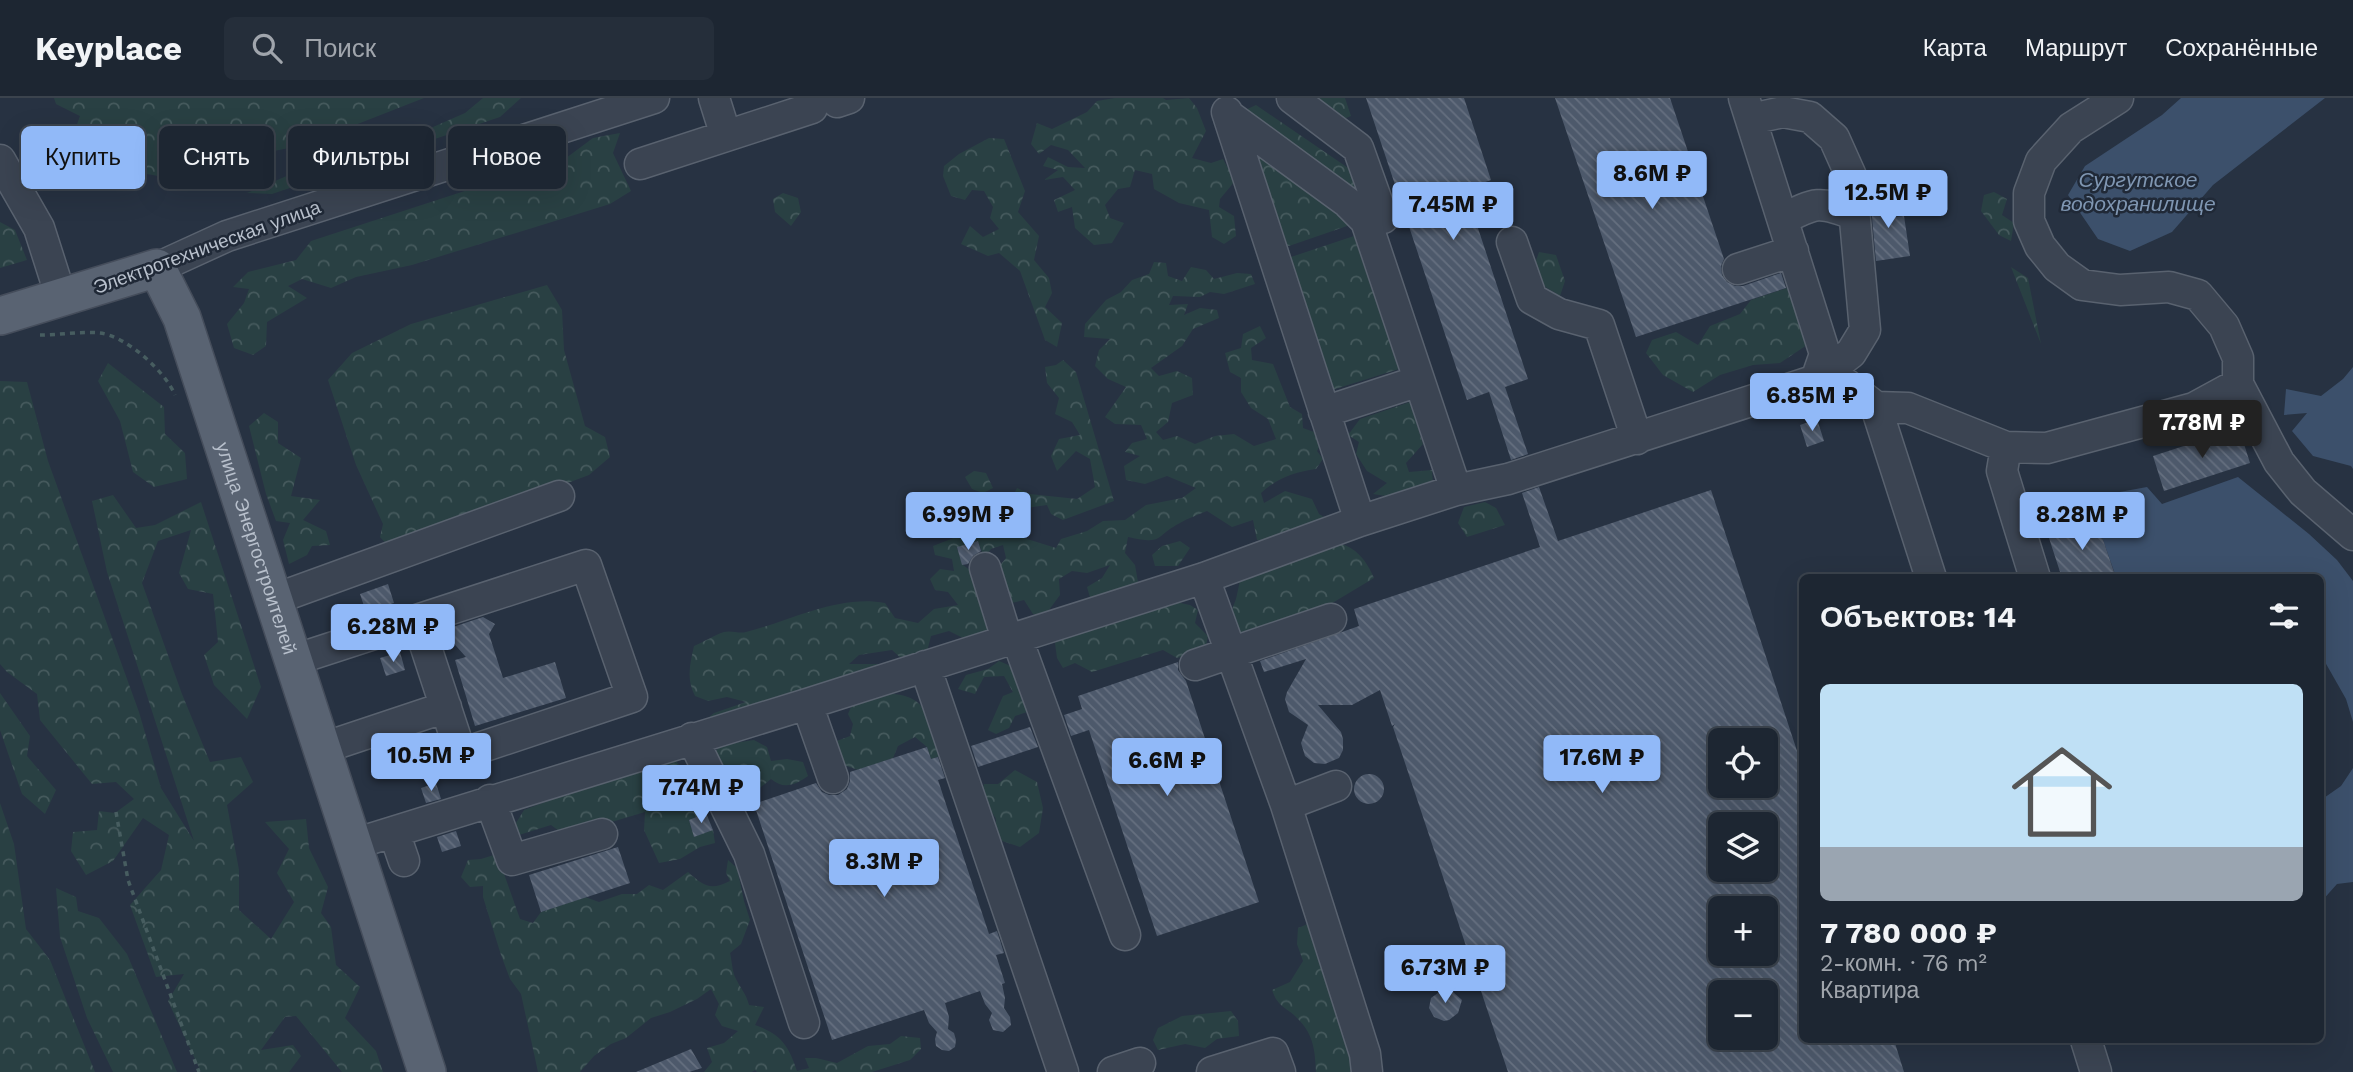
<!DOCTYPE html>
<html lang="ru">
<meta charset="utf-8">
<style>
:root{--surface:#1d2632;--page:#252e3a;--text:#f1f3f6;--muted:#a0a5ac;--line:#3b434d;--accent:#91b9f8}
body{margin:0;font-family:"Work Sans",sans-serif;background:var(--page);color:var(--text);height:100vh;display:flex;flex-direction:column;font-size:26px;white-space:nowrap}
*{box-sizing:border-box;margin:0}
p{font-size:23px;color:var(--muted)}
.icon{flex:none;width:38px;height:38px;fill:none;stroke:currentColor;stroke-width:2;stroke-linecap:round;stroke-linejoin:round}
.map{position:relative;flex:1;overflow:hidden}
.panel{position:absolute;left:1799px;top:476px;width:525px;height:469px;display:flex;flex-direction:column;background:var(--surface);border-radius:10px;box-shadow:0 7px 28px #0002,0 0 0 2px var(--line)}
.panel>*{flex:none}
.top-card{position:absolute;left:21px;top:28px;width:665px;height:63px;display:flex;gap:14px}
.controls{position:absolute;left:1708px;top:630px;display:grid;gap:14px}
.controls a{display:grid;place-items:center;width:70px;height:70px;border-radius:10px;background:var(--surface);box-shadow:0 7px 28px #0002,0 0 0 2px var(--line);font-size:35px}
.price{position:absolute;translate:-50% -60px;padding:0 16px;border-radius:7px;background:var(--accent);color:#111;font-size:23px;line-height:46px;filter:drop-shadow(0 2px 4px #0008)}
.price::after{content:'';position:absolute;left:50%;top:42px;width:21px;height:16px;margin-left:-10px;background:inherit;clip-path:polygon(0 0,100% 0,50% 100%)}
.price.current{background:#222;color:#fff}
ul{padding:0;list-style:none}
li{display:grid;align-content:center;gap:14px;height:371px;padding:0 21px}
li+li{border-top:2px solid var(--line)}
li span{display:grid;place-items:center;height:217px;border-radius:10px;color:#555}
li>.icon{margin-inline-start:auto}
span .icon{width:126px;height:126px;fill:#fffc;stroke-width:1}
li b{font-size:30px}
h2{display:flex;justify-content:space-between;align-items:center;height:84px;padding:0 21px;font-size:30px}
.chip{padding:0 24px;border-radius:10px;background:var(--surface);box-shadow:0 7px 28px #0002,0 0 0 2px var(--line);font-size:24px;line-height:63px}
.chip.current{background:var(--accent);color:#111}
header{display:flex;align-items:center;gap:42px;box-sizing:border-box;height:98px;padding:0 35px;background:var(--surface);border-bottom:2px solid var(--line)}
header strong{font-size:33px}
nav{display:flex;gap:38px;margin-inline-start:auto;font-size:24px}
.search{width:490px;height:63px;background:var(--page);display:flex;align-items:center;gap:18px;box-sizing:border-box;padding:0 24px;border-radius:10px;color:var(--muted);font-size:26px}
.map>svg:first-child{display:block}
.forest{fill:url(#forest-crowns)}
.water{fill:#3c506b}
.building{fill:url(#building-back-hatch);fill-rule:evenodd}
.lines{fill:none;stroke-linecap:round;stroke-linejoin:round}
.minor-casing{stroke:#59626f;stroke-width:33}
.major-casing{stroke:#454d5b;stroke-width:40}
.path{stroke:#475d60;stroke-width:3.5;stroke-dasharray:5 5;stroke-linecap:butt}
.minor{stroke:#3b4452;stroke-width:30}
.major{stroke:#596372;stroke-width:37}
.labels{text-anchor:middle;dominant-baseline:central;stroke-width:5;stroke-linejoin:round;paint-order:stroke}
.street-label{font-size:19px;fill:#b8c0cc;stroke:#202937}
.water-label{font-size:21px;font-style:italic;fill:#7f96b2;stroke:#202937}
</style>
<header>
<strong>Keyplace</strong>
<div class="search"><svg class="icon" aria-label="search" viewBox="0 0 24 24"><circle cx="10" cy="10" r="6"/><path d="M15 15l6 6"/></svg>Поиск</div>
<nav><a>Карта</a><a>Маршрут</a><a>Сохранённые</a></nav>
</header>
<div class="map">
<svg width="2353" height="974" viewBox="0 0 2353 974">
<defs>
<pattern id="forest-crowns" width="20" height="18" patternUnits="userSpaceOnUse" patternTransform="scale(1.75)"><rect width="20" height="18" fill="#294043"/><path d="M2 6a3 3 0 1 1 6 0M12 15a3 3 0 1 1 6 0" fill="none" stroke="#465a5d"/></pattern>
<pattern id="building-back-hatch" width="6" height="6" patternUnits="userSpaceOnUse" patternTransform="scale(1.75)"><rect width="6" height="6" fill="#4d596b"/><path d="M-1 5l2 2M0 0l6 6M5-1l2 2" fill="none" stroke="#656f7f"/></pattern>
</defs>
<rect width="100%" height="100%" fill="#273242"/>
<path class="forest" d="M54 0H424L304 47 224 63 191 65 180 44 164 79 84 65 72 40 80 18 56 6Z
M483 0H521L500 19 272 96 247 95 371 42 417 36 465 15Z
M1115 0H1163L1166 2 1189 0 1197 10 1206 33 1192 60 1211 65 1223 61 1235 83 1220 101 1219 109 1234 118 1236 138 1224 146 1212 139 1209 112 1179 105 1154 91 1152 76 1135 72 1130 89 1118 91 1105 107 1110 120 1124 125 1112 145 1094 147 1075 130 1072 109 1058 114 1054 102 1075 92 1063 79 1044 82 1058 72 1043 68 1048 59 1068 69 1085 70 1068 52 1051 47 1039 56 1031 46 1037 25 1052 31 1087 14 1097 3Z
M1310 0H1345L1351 18 1341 22Z
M1256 7 1357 76 1367 101 1239 15Z
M620 35 613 55 631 93 610 106 412 167 356 179 331 190 302 181 288 188 307 200 267 224 266 248 253 257 234 250 227 226 244 205 249 191 233 189 248 174 296 162 311 143 566 60 593 40Z
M989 40 1004 41 1025 93 1018 114 1039 138 1034 162 1049 180 1052 195 1045 209 1062 225 1057 249 1045 242 1020 173 999 155 988 158 961 146 970 128 983 139 999 131 990 120 993 109 984 93 972 92 965 102 951 98 943 78 944 68 959 56Z
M1251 51 1343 108 1350 127 1289 148 1282 146Z
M1994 94 2007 101 2002 117 2014 125 2011 143 1999 137 1981 113 1984 97Z
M783 95 798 100 801 114 791 128 775 114 773 101Z
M0 124 15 132 27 162 0 170Z
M1354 138 1399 271 1332 292 1288 160Z
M1539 154 1556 157 1565 183 1560 198 1544 188 1533 171Z
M1154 164 1166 165 1168 178 1182 183 1191 169 1206 172 1214 181 1237 175 1251 176 1255 186 1224 196 1210 194 1200 199 1173 198 1169 207 1188 206 1184 217 1200 210 1217 212 1219 220 1193 231 1182 248 1151 270 1159 278 1177 273 1192 280 1193 297 1172 305 1168 324 1156 334 1163 342 1177 338 1195 346 1215 338 1234 336 1254 348 1276 341 1268 321 1251 310 1241 294V280L1230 274 1225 255 1241 250 1243 236 1260 228 1266 240 1251 250 1252 262 1273 266 1290 309 1302 316 1303 330 1314 334 1321 346 1317 353 1323 361 1316 371C1295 374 1277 380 1261 395L1264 405 1285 393 1312 401 1319 416 1331 423 1276 441 1257 442 1253 422 1232 429 1207 413C1198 417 1188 420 1180 425 1153 439 1165 447 1128 439L1125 455 1135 467 1138 484 1091 503 1087 489 1102 480 1110 467 1087 475 1072 473 1059 481 1060 497 1046 516H1033L1024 502 1008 506 997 471 1006 460 1003 447 991 451 984 460 978 443 957 450 963 467 974 475 978 500 991 514 996 530 965 541 949 533 931 538 927 554 903 562 892 552 859 557 849 566H895L724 620H708L714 615 746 604 727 599 708 603 695 598C686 581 690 566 694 548 704 544 714 537 724 534 731 532 739 536 746 534 790 523 839 496 885 505L895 520 918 525 934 511 958 507 948 494 935 492 930 481 940 471 954 473 952 461 935 457 933 448 956 439 986 440 999 437 1004 428 1031 427 1024 440 1056 450 1061 441 1087 433 1103 423 1125 422 1146 407 1182 400 1196 390 1167 378 1145 386 1126 382 1124 368 1140 358 1125 354 1132 345 1147 341 1141 327 1115 326 1105 319 1126 289 1108 281 1095 268 1099 252 1110 241 1084 239 1085 226 1106 202 1121 194 1132 182 1149 176Z
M2011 169 2028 180 2041 246Z
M547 187 562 212 564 252 585 328 605 339 610 359 589 377 391 451 380 439 383 426 356 367 328 282 352 255 411 226Z
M1796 187 1810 245 1780 265 1753 267 1720 277 1693 294 1663 277 1646 255 1652 242 1676 234 1698 247 1710 228 1740 216 1751 202Z
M1063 262 1076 274 1114 403 1063 422 1051 416 1047 407 1026 410 1012 400 1017 390 1030 396 1077 401 1095 389 1090 361 1076 353 1057 373 1051 358 1059 341 1080 337 1072 324 1055 316 1059 300 1047 285 1045 269 1056 267Z
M108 265 164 309 165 336 185 355 187 381 154 389 133 374 120 323 98 283Z
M0 283 27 284 48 363 139 614 161 690 194 743 107 474 92 403 113 397 136 430 155 427 201 404 261 589 247 621 214 587 204 557 218 544 213 496 188 491 179 475 191 432 158 443 142 485 182 596 210 664 241 659 253 684 227 707 239 772V812L271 841 294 804 277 775 289 751 265 724 306 721 309 750 328 789 321 815 331 829 336 867 360 889 345 920 376 953 383 974H342L296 918 285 919 261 952 293 947 301 958 289 974H201L168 903 184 876 156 879 130 807 161 772 169 737 143 720 113 763 86 777 71 753 73 734 97 732 99 713 115 715 134 701 116 684 92 686 40 622 37 596 7 574 0 566Z
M1410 304 1423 346 1406 365 1409 374 1432 372 1433 386 1392 399 1373 396 1387 385 1367 373 1356 356 1359 344 1348 337 1360 321Z
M264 315 278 324V345L301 360 291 398 320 402 303 422 326 433 330 447 312 448 307 457 289 466 283 442 290 425 276 423 266 396 249 328Z
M974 373 986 375 993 390 983 395 972 391 965 379Z
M1485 404 1496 410 1505 427 1467 439 1458 425 1464 409Z
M1180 443 1190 450 1178 468H1155L1152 457 1162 448Z
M1338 445C1356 449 1367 463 1374 480L1309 519 1242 538 1234 535 1229 519 1236 501 1241 478Z
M1171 503 1190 507 1198 512 1195 525 1208 538 1205 552 1177 560 1163 552 1092 574 1075 565 1063 570 1057 560 1055 545 1088 527Z
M999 563 1013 569 1022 593 1027 614 1015 618 1009 630 996 636 988 632 1003 598 1013 594 1004 578 984 579 975 596 958 591 966 577 988 571Z
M0 595 30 638 27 658 56 692 45 716 22 696 0 632Z
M887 595C913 598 919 601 933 625L930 634 939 642 947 656 931 661 927 649 915 639 898 648 893 660 858 672 841 666 834 644 850 638 853 626 848 616 855 600Z
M754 642 767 649 771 663 787 661 803 664 808 678C795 687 784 692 771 681L756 693 736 699 725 680 722 664 714 655 721 647Z
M674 661 694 684 690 698 704 704 706 715 689 722 694 738 713 732 715 745 700 749 680 761 659 765 644 732 645 714 605 726 559 733 551 727 519 737 516 725 524 712 629 672Z
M1015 672 1037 684 1043 710 1039 735 1020 749 1002 743 995 732 996 721 981 697 984 686H998Z
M0 705 14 746 26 831 50 862 95 974H0Z
M497 756 520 821 533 825 541 814 585 799 599 804 622 796H637L649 787 663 792 688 774C704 788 710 793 730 783L726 775 728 762 737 770 744 803 750 822 741 846 730 855C732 863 732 872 735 879 740 890 746 895 749 907L764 909 755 927C781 936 789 948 797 973L809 970 805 960H816L837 965 868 948 890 946 901 938 920 940 921 951 910 962 872 974H757L755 972 752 974H704L712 964 707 950 724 945 738 933 722 928 715 917 719 906 711 891 697 901 670 914 651 920 626 940 611 946 594 958 580 974H538L521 896 510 881 501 857 483 799V788L470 789 461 779 468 762 481 761Z
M56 790 76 799 78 813 99 820 127 856 177 974H113L87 920 60 839Z
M1310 825 1320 850 1323 874 1340 915 1355 974H1316C1315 953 1314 937 1298 921 1287 909 1278 910 1272 892L1290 884 1303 863 1297 846 1298 830Z
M1231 913 1238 923 1239 938 1217 941 1205 950 1185 946 1158 952 1153 942 1158 930 1182 918Z"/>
<path class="water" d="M2181 0H2325L2213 87 2172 134 2130 153 2098 141 2068 97 2085 68 2162 17Z
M2353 269V371L2351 368 2313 358 2292 333 2307 315 2284 317 2286 291 2321 298 2343 281Z
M2238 379 2309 436 2337 462 2353 483V624L2346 601 2321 557 2320 480 2116 479 2096 422 2076 428 2077 416 2093 396 2114 395 2147 389 2162 406Z
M2353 670V784L2337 786 2321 804V702L2341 688Z"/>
<path class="building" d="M1366 0H1464L1491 82 1465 91 1528 281 1505 289 1528 356 1511 362 1489 294 1467 302Z
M1555 0H1670L1724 161 1721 168 1722 177 1727 184 1735 188H1743L1781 175 1786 190 1636 239Z
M1888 95 1892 119 1904 118 1910 158 1876 163 1870 98Z
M1817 321 1824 343 1807 349 1800 327Z
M2239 330 2250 365 2164 393 2153 358Z
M1539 389 1558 443 1711 392 1802 668V942H1894L1904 974H1508L1393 629 1395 626 1392 628 1380 592 1352 607H1318L1341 634 1343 641V652L1339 660 1325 666 1314 665 1305 658 1301 645 1308 627 1289 614 1285 601 1287 594 1306 561 1264 574 1260 563 1359 528 1354 511 1540 449 1522 395ZM1720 642H1766V688H1720ZM1720 726H1766V772H1720ZM1720 810H1766V856H1720ZM1720 894H1766V940H1720Z
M2096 421 2116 480H2062L2048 437Z
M978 443 981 453 973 458 968 466 962 467 957 449Z
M388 486 394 505 366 514 360 496Z
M483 519 495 526 489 536 503 580 555 564 566 600 475 628 455 562 466 559 448 539 453 529Z
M400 554 405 572 386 578 380 560Z
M1178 564V572L1186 583 1259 804 1157 838 1089 632 1071 638 1064 617 1082 611 1078 598Z
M1030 629 1038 649 978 669 971 648Z
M927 649 931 661 938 659 945 680 938 682 989 836 997 833 1004 855 996 857 1005 885 1002 886 1005 900 1004 910 1010 919 1011 927 1003 934 993 932 989 922 992 915 985 906 980 893 945 905 949 919 948 931 954 935 956 942 955 949 949 953 942 952 936 948 935 941 937 934 929 925 924 912 832 942 754 706 816 685 822 694 829 697H838L847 691 850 683V674Z
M1354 691a15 15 0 1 1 30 0a15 15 0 1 1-30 0Z
M436 685 441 701 426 705 421 690Z
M706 715 713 732 694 739 689 722Z
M456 733 461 748 442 754 437 739Z
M618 749 630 785 541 814 529 777Z
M1442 892 1452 893 1462 902 1458 915 1449 922 1444 923 1434 919 1429 910 1431 900Z
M691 951 702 970 689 974H636Z"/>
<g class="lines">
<defs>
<path id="minor" d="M714 0 726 38
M1292 0 1358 50 1383 120 1366 123
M1744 0 1825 256 1816 282
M837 4 849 0
M1227 14 1360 423
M1228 17 1347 104 1366 123 1456 392
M0 62 39 130 61 199
M640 66 812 10
M1783 121C1816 104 1819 103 1853 116
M1512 144 1532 201 1559 216 1599 227 1637 341
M157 170 227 138 654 0
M1738 171 1793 153
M1816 282 1846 286 1876 309 1931 480
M2238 286 2279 364 2303 394 2353 437
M1876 309 1908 310 2006 349 2047 350 2194 310 2238 286V260L2224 228 2198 197 2169 189 2120 192 2082 187 2057 169 2040 148 2029 123V95L2041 63 2071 30 2118 0
M1324 314 1419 283
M2006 349 2002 373 2035 480
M985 470 1007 541
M1204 480 1286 707 1365 956 1367 974
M275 501 559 398
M1016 538 1125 837
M294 562 586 467 632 599 461 656 417 522
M1195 567 1331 521
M925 568 1063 974
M807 606 833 680
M692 640 749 756 804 925
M323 650 446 609
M490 702 512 762 602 736
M1286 707 1336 688
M394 734 404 763
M354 746 807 606 1204 480 1360 423 1456 392 1508 381 1816 282 1851 255 1865 232 1851 78 1834 40 1810 19 1783 14 1751 21
M2086 942 2096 974
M1113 974 1140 965
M1212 974 1273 955 1280 974"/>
<g id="major">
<path id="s1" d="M0 218 157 170 182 220 427 974"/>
</g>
</defs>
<use href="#minor" class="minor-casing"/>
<use href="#major" class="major-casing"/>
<path class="path" d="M40 237C59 237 81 233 100 235 126 238 165 273 175 297
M116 714 128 782 199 974"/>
<use href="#minor" class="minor"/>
<use href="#major" class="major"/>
</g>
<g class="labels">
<g class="street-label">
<text transform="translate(207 149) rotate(-20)">Электротехническая улица</text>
<text stroke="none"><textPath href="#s1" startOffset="462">улица Энергостроителей</textPath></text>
</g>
<g class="water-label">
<text x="2138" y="81">Сургутское<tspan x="2138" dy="24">водохранилище</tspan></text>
</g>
</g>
</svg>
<div class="controls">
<a><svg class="icon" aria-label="locate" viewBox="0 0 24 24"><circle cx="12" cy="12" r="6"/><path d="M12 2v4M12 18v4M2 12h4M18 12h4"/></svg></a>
<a><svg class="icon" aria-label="layers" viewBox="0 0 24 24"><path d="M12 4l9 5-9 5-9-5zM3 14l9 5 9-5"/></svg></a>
<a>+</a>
<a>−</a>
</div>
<b class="price" style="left:1652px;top:113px">8.6M ₽</b>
<b class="price" style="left:1888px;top:132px">12.5M ₽</b>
<b class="price" style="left:1453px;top:144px">7.45M ₽</b>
<b class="price" style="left:1812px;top:335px">6.85M ₽</b>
<b class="price current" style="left:2202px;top:362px">7.78M ₽</b>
<b class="price" style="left:968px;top:454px">6.99M ₽</b>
<b class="price" style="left:2082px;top:454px">8.28M ₽</b>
<b class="price" style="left:393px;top:566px">6.28M ₽</b>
<b class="price" style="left:431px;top:695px">10.5M ₽</b>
<b class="price" style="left:1602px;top:697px">17.6M ₽</b>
<b class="price" style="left:1167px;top:700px">6.6M ₽</b>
<b class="price" style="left:701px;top:727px">7.74M ₽</b>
<b class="price" style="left:884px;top:801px">8.3M ₽</b>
<b class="price" style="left:1445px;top:907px">6.73M ₽</b>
<div class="top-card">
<a class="chip current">Купить</a>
<a class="chip">Снять</a>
<a class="chip">Фильтры</a>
<a class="chip">Новое</a>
</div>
<section class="panel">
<h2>Объектов: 14<svg class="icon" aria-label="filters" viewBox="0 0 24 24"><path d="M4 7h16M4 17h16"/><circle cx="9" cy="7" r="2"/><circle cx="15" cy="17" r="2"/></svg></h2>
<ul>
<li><span style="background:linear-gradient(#bfe0f5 75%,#9aa5b1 0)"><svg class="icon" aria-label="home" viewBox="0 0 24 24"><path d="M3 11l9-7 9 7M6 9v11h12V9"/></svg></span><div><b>7 780 000 ₽</b><p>2-комн. · 76 m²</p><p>Квартира</p></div></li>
</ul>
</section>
</div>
